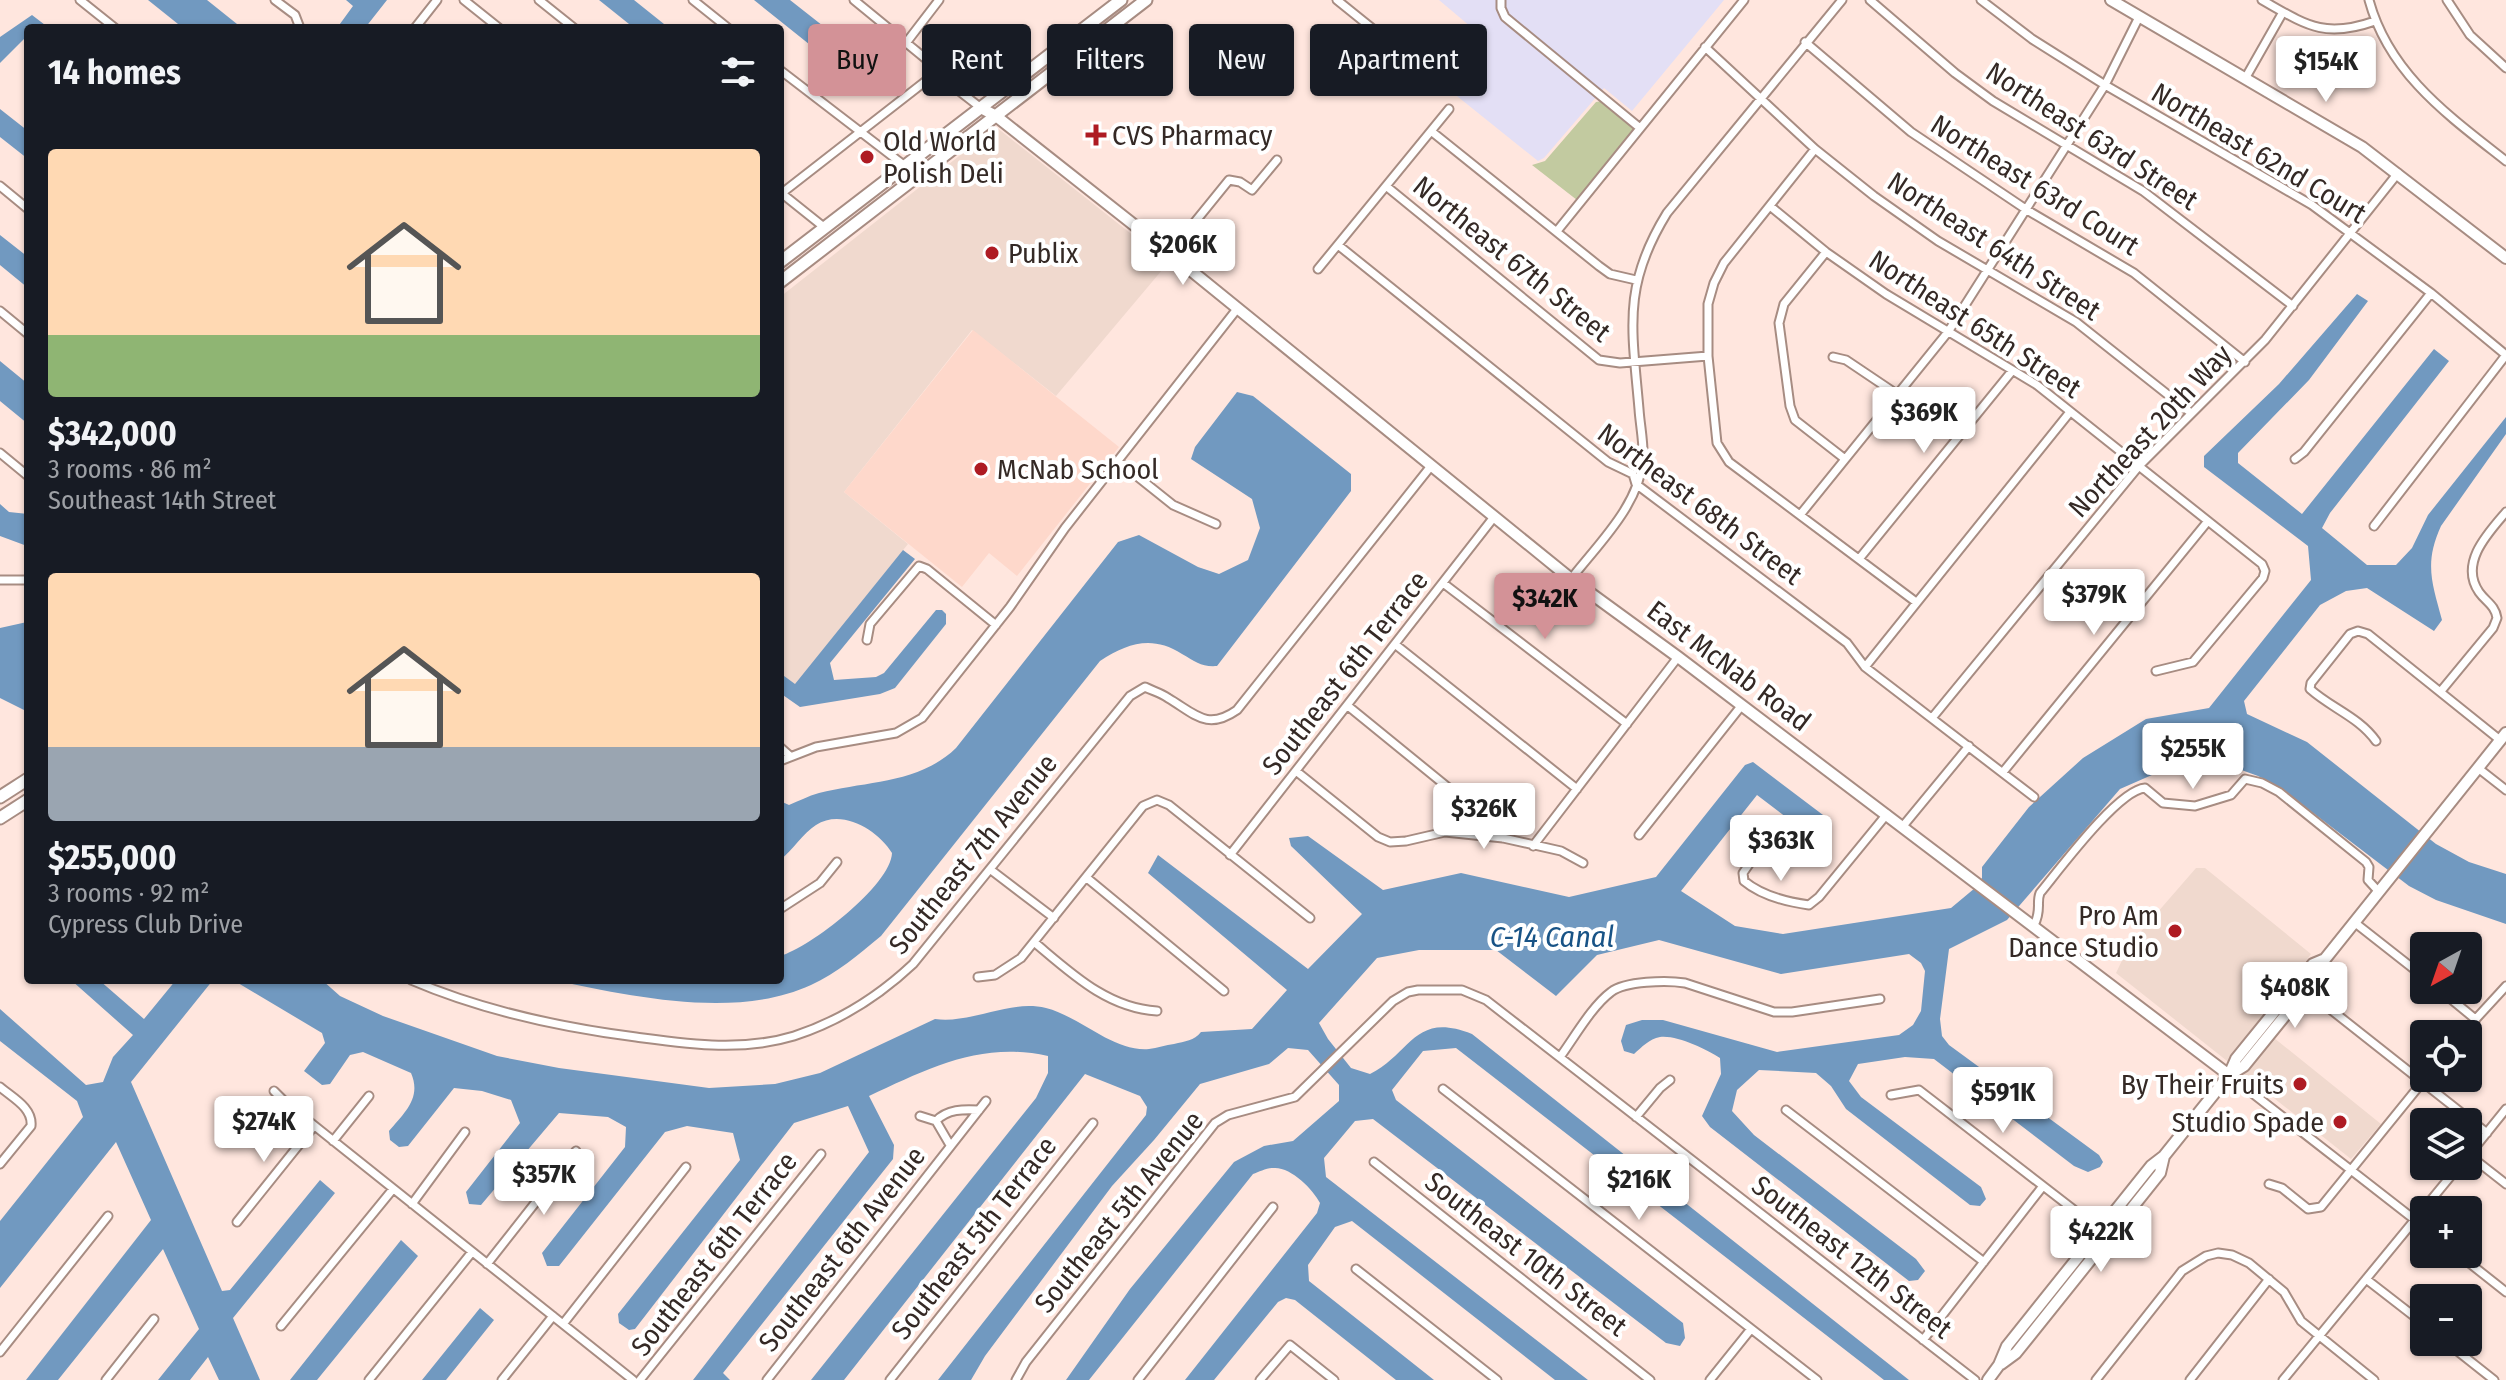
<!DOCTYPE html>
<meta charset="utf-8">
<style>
:root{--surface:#171b24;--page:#20242c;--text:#f1f3f6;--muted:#9ea1a6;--accent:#d39297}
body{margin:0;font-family:"Fira Sans Condensed",sans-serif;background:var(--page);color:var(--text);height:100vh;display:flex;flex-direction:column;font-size:30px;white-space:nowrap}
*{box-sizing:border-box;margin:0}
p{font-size:26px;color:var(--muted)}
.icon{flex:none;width:44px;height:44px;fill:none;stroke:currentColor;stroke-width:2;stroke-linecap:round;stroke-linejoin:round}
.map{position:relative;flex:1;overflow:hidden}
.panel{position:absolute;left:24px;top:24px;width:760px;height:960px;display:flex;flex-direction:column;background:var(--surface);border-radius:8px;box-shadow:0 2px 6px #0004}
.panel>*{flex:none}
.top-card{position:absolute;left:808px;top:24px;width:760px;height:72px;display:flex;gap:16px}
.needle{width:52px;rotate:220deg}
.fabs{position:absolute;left:2410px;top:932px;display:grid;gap:16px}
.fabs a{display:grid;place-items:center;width:72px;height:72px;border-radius:8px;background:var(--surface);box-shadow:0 2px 6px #0004;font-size:40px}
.price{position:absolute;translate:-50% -68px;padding:0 18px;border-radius:8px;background:#fff;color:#222;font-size:26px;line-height:52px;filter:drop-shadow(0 2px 4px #0008)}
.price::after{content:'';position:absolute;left:50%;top:48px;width:24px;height:18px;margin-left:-12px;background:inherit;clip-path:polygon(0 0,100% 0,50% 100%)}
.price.active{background:var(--accent);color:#111}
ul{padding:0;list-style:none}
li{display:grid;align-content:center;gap:16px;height:424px;padding:0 24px}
li span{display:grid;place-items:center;height:248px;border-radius:8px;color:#555}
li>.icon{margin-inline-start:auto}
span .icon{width:144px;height:144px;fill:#fffc;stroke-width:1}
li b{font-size:34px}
h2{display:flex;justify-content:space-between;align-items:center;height:96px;padding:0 24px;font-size:34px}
.tag{padding:0 28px;border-radius:8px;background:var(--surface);box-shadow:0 2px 6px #0004;font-size:28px;line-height:72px}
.tag.active{background:var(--accent);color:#111}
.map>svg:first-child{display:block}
.commercial{fill:#f0d9ce}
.built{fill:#fed8cb}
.medical{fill:#e3dff5}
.green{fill:#c2caa0}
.water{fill:#7199c0}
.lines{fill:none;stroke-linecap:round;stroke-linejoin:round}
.street-casing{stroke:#a78c82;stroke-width:11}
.secondary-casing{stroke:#a78c82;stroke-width:14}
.primary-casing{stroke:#a78c82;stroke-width:15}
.street{stroke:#fff;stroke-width:7}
.secondary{stroke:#fff;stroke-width:10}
.primary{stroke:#fff;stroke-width:11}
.poi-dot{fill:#ae1b23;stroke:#fff;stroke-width:3}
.labels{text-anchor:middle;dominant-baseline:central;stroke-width:8;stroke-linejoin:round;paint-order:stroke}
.poi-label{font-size:28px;fill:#342925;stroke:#fff;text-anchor:start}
.street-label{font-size:28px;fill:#342925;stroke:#fff}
.water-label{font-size:30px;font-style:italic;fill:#185386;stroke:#fff}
</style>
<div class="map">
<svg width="2506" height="1380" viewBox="0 0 2506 1380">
<rect width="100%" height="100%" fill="#ffe6de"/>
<path class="commercial" d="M996 127 1168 263 1056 396 972 330 844 492 908 544 795 685 780 673V297Z
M2196 868H2205L2311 954 2258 1025 2381 1124 2351 1159 2116 973 2130 944Z"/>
<path class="built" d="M973 330 1119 447 1017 576 989 553 962 587 844 492Z"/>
<path class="medical" d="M1439 0H1724L1632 111 1604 88 1544 158 1538 161 1432 76 1471 27Z"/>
<path class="green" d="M1602 101 1633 125V132L1577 200 1532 165 1545 161 1596 102Z"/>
<path class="water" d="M148 0H207L242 28H183Z
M346 0H387L365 28H337L353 6Z
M599 0H634L669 28H634Z
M754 0H790L874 66 854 80Z
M32 15 49 28H28V39L25 38 0 63V37Z
M0 109 28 131V159L0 137Z
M0 235 28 257V288L0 265Z
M2357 294 2368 301 2309 380 2238 453V463L2302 514 2434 349 2449 361 2330 513 2322 528 2367 565H2396L2412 548 2428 515 2506 417V434L2441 526C2424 563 2432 583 2442 620L2434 631 2367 588 2346 591 2320 605 2244 701 2247 714 2307 742 2436 844 2469 862 2506 874V924L2436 900 2409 886 2279 787 2258 776 2236 768 2198 764 2161 771 2120 789 2007 920 1949 949 1940 1019 1942 1036 1949 1045 2099 1155 2103 1162 2100 1167 2088 1172 2074 1166 1934 1059 1905 1057 1858 1064 1849 1081 1861 1097 1981 1187 1986 1199 1980 1206 1970 1205 1846 1109 1831 1086 1816 1073 1759 1070 1737 1090 1732 1111 1754 1135 1916 1259 1925 1271 1918 1280 1909 1281 1710 1127 1702 1116 1721 1074 1720 1058C1705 1049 1678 1035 1660 1037 1649 1039 1642 1047 1634 1054L1624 1051 1621 1041 1626 1025 1642 1020H1663L1777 1052 1899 1035 1913 1025 1921 1011 1925 971 1921 963 1909 954 1781 974 1659 940 1597 955 1556 996 1496 950H1419L1377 958 1319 1023 1328 1039 1351 1068 1370 1074C1412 1053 1414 1011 1472 1034L1909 1380H1884L1456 1048 1423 1051 1392 1090 1396 1100 1683 1323 1685 1338 1680 1346 1666 1343 1373 1119 1355 1121 1324 1158 1326 1177 1588 1380H1555L1352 1221 1335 1227 1308 1265 1309 1281 1434 1380H1396L1295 1300 1286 1298 1278 1302 1214 1380H1185L1317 1213 1320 1203C1313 1189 1290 1166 1273 1168 1266 1168 1259 1172 1253 1174L1089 1380H1066L1130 1289 1234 1162 1264 1146 1293 1141 1339 1101V1085L1308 1050 1288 1048 1269 1064 1200 1084 1154 1140 1112 1186 985 1356 971 1380H938L1146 1115 1147 1107 1140 1096 1085 1074 844 1380H811L1036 1098 1048 1073V1056C981 1041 929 1068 869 1096L894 1145 893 1159 723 1373 730 1380H693L869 1152 848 1106 794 1123 635 1329 629 1330 619 1323 618 1314 740 1160 733 1133 687 1126 665 1132 559 1266H547L542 1253 625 1147 626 1127 608 1117 559 1113 481 1205 469 1204 466 1192 520 1123 511 1100 482 1091 454 1088 408 1146 399 1147 390 1140 389 1131C404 1113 422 1098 411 1073L363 1052 350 1055 330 1084 322 1085 304 1071 325 1043 322 1033 233 980H322L340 996 383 1016 497 1056 559 1068 709 1088 775 1084 820 1073 935 1019C972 1024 1009 999 1046 1008 1081 1017 1113 1052 1149 1049 1157 1048 1166 1045 1174 1044 1185 1041 1194 1041 1201 1032L1252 1029 1287 990 1148 873 1158 855 1308 969 1362 914 1291 846 1289 838 1308 836 1383 890 1461 873 1569 897 1656 877 1745 765 1753 762 1827 818 1828 828 1798 866 1779 852 1799 827 1757 795 1681 891 1735 926 1783 934 1951 908 1975 888 1982 878V867L2029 807 2083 758 2146 719 2209 708 2311 580 2308 546 2204 467V456L2279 384Z
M0 361 28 384V424L0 401Z
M1237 392 1253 396 1351 474V491L1217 666C1201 667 1196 662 1182 654 1152 635 1128 643 1100 661L881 936C858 955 837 973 811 985 735 1020 631 996 552 980H780V956C810 948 891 885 892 853 878 830 842 808 816 825 803 833 793 850 780 860V801L789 805C799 801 808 796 819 793 866 781 919 784 956 748L1118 542 1139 535 1198 567 1219 574 1248 560 1260 528 1252 499 1191 459 1195 447Z
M0 504 9 512 28 514V712L0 698V628L27 622V546L0 536Z
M903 550 915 559 830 663 834 680 876 677 884 673 936 610H942L946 614V624L895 688 880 694 800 707 780 693V673L795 684Z
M71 980H99L144 1019 176 980H213L131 1082 222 1291 230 1290 320 1180 335 1193 233 1318 260 1380H219L208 1357 190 1380H158L199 1329 163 1249 58 1380H26L151 1220 116 1142 0 1288V1221L83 1117 77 1101 0 1041V1009L86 1085 103 1082 113 1057 133 1035Z
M401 1240 418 1256 317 1380H290Z
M480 1308 494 1320 446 1380H422Z"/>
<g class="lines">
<defs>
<path id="street" d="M80 0 115 28
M275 0 295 15 300 28
M464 0 499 28
M539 0 574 28
M693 0 728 28
M854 0 926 59 936 73 981 108
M1337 0 1435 79
M1501 0V8L1505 17 1640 128
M1870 0 1955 73 1993 101 2143 191 2293 306
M1981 0 2032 39 2105 85 2312 205 2431 293 2506 355
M2262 0C2306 25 2324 39 2375 21
M2369 0C2389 74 2449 116 2506 161
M2447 0 2470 35 2506 68
M415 28 437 0
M1805 42 1911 132 2027 210 2134 273 2245 362
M906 43 939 0
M1705 47 1815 149 1874 196 1938 241 2076 322 2191 413
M780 70 905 166
M2246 77 2283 12
M1431 131 1599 266 1610 274 1636 280
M1815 149 1724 263 1714 283 1708 304V356L1717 443 1729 462 1916 602
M0 186 28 209
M1386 186 1599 360 1620 363 1708 356
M780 192 825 228
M782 193 936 73
M1770 206 1826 252 1886 294 2037 385 2262 564 2265 571 2263 578 2193 662 2156 671
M1557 231 1744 0
M1338 245 1608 462 1633 474 1636 484 1847 643 1865 667 2034 797
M1826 252 1784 304 1779 323 1790 406 1795 420 1845 459
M1175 258 1189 240 1186 233 1229 180 1240 182 1252 190 1277 160
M1318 269 1449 109
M0 311 28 334
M1833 357 1846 360 1898 395
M0 453 28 476
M2295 459 2304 452 2431 293
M1118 461 1173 505 1216 524
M1800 515 1948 332 2105 85 2139 17
M2374 526 2506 355
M1859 559 2012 371
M1571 579C1598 544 1639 506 1643 459 1644 443 1640 425 1639 409 1632 328 1622 286 1667 213L1842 0
M0 580H28
M1443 583 1627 724
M867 640 870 624 919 566 927 569 996 625
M1396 645 1577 789
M1865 667 2070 412
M2441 691 2493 628 2497 618C2495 605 2486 602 2479 592 2459 563 2488 533 2506 512
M1348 706 1499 829 1503 838
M1932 718 2139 466 2265 340 2398 173
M2376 741C2359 717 2331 708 2310 689L2311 683 2350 634 2358 631 2368 634 2500 740
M780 747 789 755
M780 761 816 747 896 733 922 718 1010 607 1065 528 1237 309
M2478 768 2506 790
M1296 771 1378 837 1390 842 1406 841 1445 832 1503 838 1561 851 1583 863
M2003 772 2208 521
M1903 826 1969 746
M1639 835 1742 705
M1533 846 1678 657
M1766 848 1754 857 1743 873 1744 881C1762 896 1787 902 1809 905L1819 897 1887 814
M1230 855 1494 517
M991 870 1054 918
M1087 878 1224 991
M780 909 820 883 837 862
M2354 922 2424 977
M2034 925C2042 910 2036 903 2040 893 2059 870 2118 790 2145 788L2163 803 2195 806 2231 795 2245 779 2262 783 2279 792 2366 862 2369 867 2368 880 2379 892
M1034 942C1071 973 1107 1008 1157 1011
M978 977 995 975 1021 958 1143 806 1157 800 1169 805 1310 918
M411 980C483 1011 558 1027 636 1037 689 1044 741 1052 794 1036 840 1021 878 997 913 964L1130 696 1145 687C1153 691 1161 693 1168 698 1195 714 1207 731 1237 710L1431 466
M2306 990 2487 1133
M2440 990 2474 1018
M2462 1034 2506 986
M1560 1057C1574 1038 1592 1006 1611 992 1625 981 1667 980 1685 983L1774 1012H1792L1880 999
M2229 1075 2424 1227
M0 1087C13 1098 33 1108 31 1126L0 1164
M1443 1089 1817 1380
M274 1091 286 1103 633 1380
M1891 1095 1919 1090 2100 1230
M1786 1110 1984 1262
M920 1116 936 1121
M1636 1117 1660 1088 1670 1080
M333 1141 369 1096
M950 1145 936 1121C947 1109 964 1109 979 1110
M2469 1155 2506 1184
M2468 1156 2506 1109
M1374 1162 1650 1380
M2269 1184 2282 1188 2308 1209 2321 1207 2424 1080
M412 1204 465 1132
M237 1222 314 1126
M2458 1254 2506 1292
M487 1264 576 1151
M1356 1269 1497 1380
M2366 1279 2424 1324
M563 1324 686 1167
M281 1326 393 1189
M1923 1340 2043 1186
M2446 1342 2494 1380
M0 1352 108 1216
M106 1380 154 1319
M369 1380 472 1252
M502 1380 553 1316
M640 1380 821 1154
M767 1380 986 1101
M890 1380 1093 1123
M1016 1380 1026 1362 1215 1123 1228 1115 1295 1097 1393 1001 1408 992 1418 990H1462L1486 1000 1975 1380
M1138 1380 1273 1207
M1260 1380 1290 1345 1334 1380
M1710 1380 1751 1329
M2096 1380 2182 1271 2206 1256 2218 1253 2232 1255 2249 1263 2284 1292 2301 1321 2374 1380
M2190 1380 2269 1279
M2283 1380 2459 1166"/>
<path id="secondary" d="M2111 0 2362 147 2506 258
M981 108 996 116 1162 247 1571 579 1678 657 2229 1075
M2231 1074 2244 1066 2322 970 2325 959 2506 733
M2001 1364 2016 1353 2160 1173 2164 1156
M1988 1380 1999 1365 2007 1346 2151 1166 2164 1156 2229 1075 2236 1059 2313 964 2325 959"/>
<path id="primary" d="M780 262 1121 0
M780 282 1146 0
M0 797 28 779
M0 818 28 800"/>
</defs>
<use href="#street" class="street-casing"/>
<use href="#secondary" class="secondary-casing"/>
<use href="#primary" class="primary-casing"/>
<use href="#street" class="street"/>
<use href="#secondary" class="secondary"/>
<use href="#primary" class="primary"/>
</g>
<g class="poi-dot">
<path d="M1092 123h8v8h8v8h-8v8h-8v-8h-8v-8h8z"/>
<circle cx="867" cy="157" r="8"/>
<circle cx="992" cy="253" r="8"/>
<circle cx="981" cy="469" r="8"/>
<circle cx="2175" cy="931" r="8"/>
<circle cx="2300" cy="1084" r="8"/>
<circle cx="2340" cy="1122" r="8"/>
</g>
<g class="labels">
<g class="poi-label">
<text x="1112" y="135">CVS Pharmacy</text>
<text x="883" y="141">Old World<tspan x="883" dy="32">Polish Deli</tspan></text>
<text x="1008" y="253">Publix</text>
<text x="997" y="469">McNab School</text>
<text x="2159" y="915" text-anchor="end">Pro Am<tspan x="2159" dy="32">Dance Studio</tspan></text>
<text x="2284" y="1084" text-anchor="end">By Their Fruits</text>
<text x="2324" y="1122" text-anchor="end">Studio Spade</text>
</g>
<g class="street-label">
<text transform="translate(2092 136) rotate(33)">Northeast 63rd Street</text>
<text transform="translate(2259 153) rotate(31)">Northeast 62nd Court</text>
<text transform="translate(2035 185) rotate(32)">Northeast 63rd Court</text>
<text transform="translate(1994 246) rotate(33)">Northeast 64th Street</text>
<text transform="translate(1512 259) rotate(39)">Northeast 67th Street</text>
<text transform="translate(1975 324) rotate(33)">Northeast 65th Street</text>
<text transform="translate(2150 431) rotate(-47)">Northeast 20th Way</text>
<text transform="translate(1700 504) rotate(37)">Northeast 68th Street</text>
<text transform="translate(1729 666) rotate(37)">East McNab Road</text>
<text transform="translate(1345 673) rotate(-52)">Southeast 6th Terrace</text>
<text transform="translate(973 854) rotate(-51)">Southeast 7th Avenue</text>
<text transform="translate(1119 1212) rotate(-51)">Southeast 5th Avenue</text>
<text transform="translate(974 1238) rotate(-52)">Southeast 5th Terrace</text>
<text transform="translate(842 1249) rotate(-52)">Southeast 6th Avenue</text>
<text transform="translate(714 1254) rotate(-52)">Southeast 6th Terrace</text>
<text transform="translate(1526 1254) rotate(38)">Southeast 10th Street</text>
<text transform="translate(1852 1257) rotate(38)">Southeast 12th Street</text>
</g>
<g class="water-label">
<text x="1552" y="937">C-14 Canal</text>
</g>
</g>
</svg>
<div class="fabs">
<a><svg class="needle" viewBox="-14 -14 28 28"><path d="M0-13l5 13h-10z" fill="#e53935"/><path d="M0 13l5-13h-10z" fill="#9ea1a6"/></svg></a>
<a><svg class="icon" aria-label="locate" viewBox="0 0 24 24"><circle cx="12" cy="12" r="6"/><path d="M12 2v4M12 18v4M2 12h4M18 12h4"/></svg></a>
<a><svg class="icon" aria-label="layers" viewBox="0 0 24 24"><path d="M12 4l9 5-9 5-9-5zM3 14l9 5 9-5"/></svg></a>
<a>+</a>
<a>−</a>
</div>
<b class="price" style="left:2326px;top:104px">$154K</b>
<b class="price" style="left:1183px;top:287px">$206K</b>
<b class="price" style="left:1924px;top:455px">$369K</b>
<b class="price" style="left:2094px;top:637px">$379K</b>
<b class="price active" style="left:1545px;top:641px">$342K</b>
<b class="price" style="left:2193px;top:791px">$255K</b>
<b class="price" style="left:1484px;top:851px">$326K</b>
<b class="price" style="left:1781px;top:883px">$363K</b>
<b class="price" style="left:2295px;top:1030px">$408K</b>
<b class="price" style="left:2003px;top:1135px">$591K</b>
<b class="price" style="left:264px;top:1164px">$274K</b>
<b class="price" style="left:544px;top:1217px">$357K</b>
<b class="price" style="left:1639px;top:1222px">$216K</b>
<b class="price" style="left:2101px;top:1274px">$422K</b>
<div class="top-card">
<a class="tag active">Buy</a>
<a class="tag">Rent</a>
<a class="tag">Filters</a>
<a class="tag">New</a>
<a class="tag">Apartment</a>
</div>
<section class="panel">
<h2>14 homes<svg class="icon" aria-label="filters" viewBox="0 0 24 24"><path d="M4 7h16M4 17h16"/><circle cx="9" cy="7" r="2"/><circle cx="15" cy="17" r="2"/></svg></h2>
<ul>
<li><span style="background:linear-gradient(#ffd9b3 75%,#8fb573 0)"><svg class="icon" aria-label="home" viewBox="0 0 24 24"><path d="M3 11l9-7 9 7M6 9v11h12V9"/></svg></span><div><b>$342,000</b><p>3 rooms · 86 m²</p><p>Southeast 14th Street</p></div></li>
<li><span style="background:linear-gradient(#ffd9b3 70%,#9aa5b1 0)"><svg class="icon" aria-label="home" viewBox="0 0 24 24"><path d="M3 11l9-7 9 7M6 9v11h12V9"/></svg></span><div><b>$255,000</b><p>3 rooms · 92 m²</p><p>Cypress Club Drive</p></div></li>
</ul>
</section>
</div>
